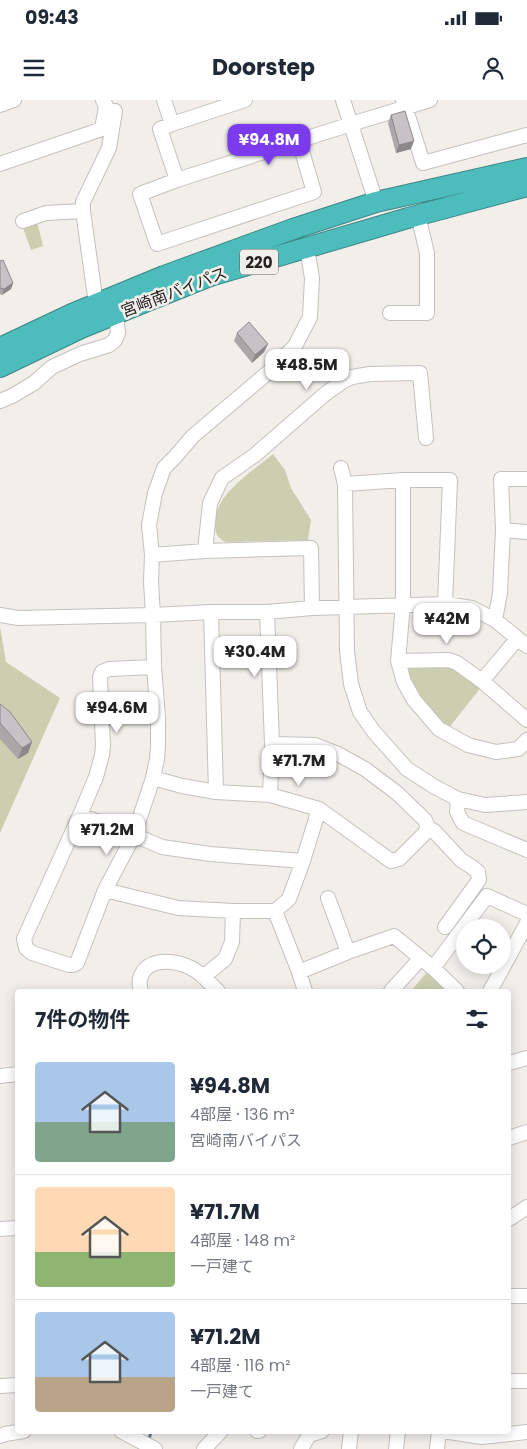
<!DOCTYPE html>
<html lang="ja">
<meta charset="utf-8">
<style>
:root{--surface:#fff;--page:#f2f2f3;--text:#1f2937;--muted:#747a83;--line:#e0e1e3;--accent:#7c3aed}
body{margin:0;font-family:Poppins,"Noto Sans JP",sans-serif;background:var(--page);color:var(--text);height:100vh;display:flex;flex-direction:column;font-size:19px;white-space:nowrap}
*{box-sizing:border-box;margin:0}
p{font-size:16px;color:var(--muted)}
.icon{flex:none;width:28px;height:28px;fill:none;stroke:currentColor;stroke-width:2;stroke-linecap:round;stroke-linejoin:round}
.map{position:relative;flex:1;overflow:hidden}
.side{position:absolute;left:15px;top:889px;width:496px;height:445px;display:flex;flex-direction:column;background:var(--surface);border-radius:5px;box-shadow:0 2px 12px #0003}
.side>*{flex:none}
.tools{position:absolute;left:456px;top:819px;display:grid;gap:10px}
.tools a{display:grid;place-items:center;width:55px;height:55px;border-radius:50%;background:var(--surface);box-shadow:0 2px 12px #0003;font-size:25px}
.price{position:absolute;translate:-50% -42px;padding:0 11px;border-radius:10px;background:#fff;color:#222;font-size:16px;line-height:32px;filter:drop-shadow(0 1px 2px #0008)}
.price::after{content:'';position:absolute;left:50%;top:30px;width:15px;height:11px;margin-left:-8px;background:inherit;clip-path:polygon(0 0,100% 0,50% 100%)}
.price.selected{background:var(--accent);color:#fff}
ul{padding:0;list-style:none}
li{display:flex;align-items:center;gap:15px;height:125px;padding:0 20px}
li+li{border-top:1px solid var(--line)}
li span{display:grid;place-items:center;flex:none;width:140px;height:100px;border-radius:5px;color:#555}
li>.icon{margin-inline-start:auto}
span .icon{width:60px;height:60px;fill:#fffc;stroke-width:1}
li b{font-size:21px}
h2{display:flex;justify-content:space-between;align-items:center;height:60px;padding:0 20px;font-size:21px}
.status{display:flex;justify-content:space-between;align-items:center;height:35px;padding:0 25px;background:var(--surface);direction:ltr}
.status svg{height:14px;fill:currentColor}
header{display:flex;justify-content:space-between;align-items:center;height:65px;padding:0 20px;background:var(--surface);font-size:22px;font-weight:700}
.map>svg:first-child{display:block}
.green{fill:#cbceaf}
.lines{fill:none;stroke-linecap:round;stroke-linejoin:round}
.stream{stroke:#587b8c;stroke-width:3}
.minor-casing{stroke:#c4c1bd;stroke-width:16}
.highway-casing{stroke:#3e8685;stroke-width:22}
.minor{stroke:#fff;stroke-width:14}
.highway{stroke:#4dbcbc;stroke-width:20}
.wall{fill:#aaa7a9}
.shaded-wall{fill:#8b888a}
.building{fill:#c6c2c5;stroke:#8b888a}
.labels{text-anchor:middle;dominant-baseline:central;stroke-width:5;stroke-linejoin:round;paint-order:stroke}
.shield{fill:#f2efeb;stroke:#61605d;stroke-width:1}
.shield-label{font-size:15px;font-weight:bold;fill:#232220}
.street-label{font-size:16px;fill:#232220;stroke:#f2efeb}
</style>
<div class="status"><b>09:43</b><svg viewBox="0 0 49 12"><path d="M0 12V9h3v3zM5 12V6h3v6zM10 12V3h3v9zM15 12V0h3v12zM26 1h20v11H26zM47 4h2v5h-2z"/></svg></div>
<header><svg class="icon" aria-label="menu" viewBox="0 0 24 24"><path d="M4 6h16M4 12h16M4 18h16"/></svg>Doorstep<svg class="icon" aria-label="person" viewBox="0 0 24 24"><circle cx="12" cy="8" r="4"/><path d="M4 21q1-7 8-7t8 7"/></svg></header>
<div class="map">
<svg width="527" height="1349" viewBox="0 0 527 1349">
<rect width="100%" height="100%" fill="#f2efeb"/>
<path class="green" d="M37 122 43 146 31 150 23 128Z
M273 354 285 370 291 388 311 420 308 440 226 442C217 438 215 433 215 424 213 395 253 371 273 354Z
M0 526 6 562 60 598 0 733Z
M409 564H448L482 586 448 629C428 612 415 593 405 569Z
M428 871 451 891H411Z"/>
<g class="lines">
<path class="stream" d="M149 1340 151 1331"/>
<defs>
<path id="minor" d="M164 0 172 24
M343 0 376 102
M403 0 423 63 527 35
M0 5 14 0
M299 41 314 92 157 144 140 94 177 80 351 24 430 0
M0 64 102 29 106 6 103 0
M177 80 160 29 172 24 245 0
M83 111V102L109 48 115 11
M23 121 46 113 83 111 96 204
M390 213H427V153L418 115
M0 301 12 296 34 283 52 267 80 254 109 245 115 240 118 233 116 214
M341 368 345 384 347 551 351 584 360 612 374 632 407 669 435 687 458 699 485 705 527 702
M403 380V504L398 561 404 582 414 600 439 629 468 645 496 652 518 649 527 640
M345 384 403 380H450L445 504
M503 430 527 432
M205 451 210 403 222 378 255 355 325 294 345 280 352 277 370 274 420 273 426 338
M152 455 205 451 311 448 312 508
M211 512 216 692
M267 512 272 644 270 695
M0 515 18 518 153 515 211 512H267L312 508 445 504 472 508 495 520 527 546
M495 520 500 493 503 430 501 379H527
M517 539 482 581 527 620
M398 561 449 560 457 563 482 581
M154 567 109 569 102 572 100 577 103 646 102 655 96 677 80 715 24 839 26 848 32 853 69 865H73L77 863 105 790 134 735 153 678 157 659 158 647V617L154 567 153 515 151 482 152 455 149 425 155 393 164 368 175 357 193 336 271 270 295 246 310 217 312 178 307 148
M153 678 182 686 216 692 270 695 319 709 391 761 399 759 424 734C428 729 428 726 425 720L397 693 365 669 338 654 315 645 272 644
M458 699 457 712 463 723 527 750
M80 715 134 735 162 747 210 754 303 761
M427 727 434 731 461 760 472 767 478 772 479 780 445 827
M105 790 178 808 233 811H275L289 799 303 761 319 709
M328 798 348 852
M275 811 299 872 305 891
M433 868 487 796 527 814
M299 872 348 852 394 836 433 868 457 891
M203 877 225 859 232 842 233 811
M141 891C139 885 139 878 143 872 153 857 177 861 191 868 201 872 210 884 218 891
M391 891 421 858
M490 891 527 823
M509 963 527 958
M0 976 18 974
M509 1038 527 1032
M509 1119 527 1107
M0 1129 18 1128
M509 1196H527
M509 1281H527
M0 1286 18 1285
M121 1331 155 1349
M257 1331H259
M443 1331 482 1337 527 1332
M0 1336 5 1334 24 1331
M204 1349 221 1331
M301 1349 309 1335 322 1331
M349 1349 351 1331
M396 1349 398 1331
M437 1349 439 1331"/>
<path id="highway" d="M0 248 72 214 164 176 293 129 376 102 527 68
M0 267 81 228 145 202 210 176 408 118 527 86"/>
</defs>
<use href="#minor" class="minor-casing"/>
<use href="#highway" class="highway-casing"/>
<use href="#minor" class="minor"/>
<use href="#highway" class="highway"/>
</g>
<path class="wall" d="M391 15 411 49 396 53 388 23Z
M0 161 13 183 11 189 2 195 0 194Z
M237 233 268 244 264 252 252 263 234 241Z
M0 604 32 642 28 653 18 659 0 639Z"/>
<path class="shaded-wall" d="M414 41 411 49 396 53 399 45Z
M13 183 11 189 2 195 4 189Z
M268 244 264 252 252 263 255 255Z
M32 642 28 653 18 659 22 648Z"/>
<path class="building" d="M405 11 414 41 399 45 391 15Z
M3 160 13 183 4 189 0 188V161Z
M249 222 268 244 255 255 237 233Z
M0 604 10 612 32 642 22 648 0 623Z"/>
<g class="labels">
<rect class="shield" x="240" y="149.5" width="38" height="25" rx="4"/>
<g class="shield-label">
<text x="259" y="162">220</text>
</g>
<g class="street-label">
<text transform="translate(174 192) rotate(-21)">宮崎南バイパス</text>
</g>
</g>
</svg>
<div class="tools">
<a><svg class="icon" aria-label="locate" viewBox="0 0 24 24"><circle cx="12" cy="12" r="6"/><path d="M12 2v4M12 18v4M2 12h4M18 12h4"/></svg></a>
</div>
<b class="price selected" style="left:269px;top:66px">¥94.8M</b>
<b class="price" style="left:307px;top:291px">¥48.5M</b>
<b class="price" style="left:447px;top:545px">¥42M</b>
<b class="price" style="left:255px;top:578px">¥30.4M</b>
<b class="price" style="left:117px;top:634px">¥94.6M</b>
<b class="price" style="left:299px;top:687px">¥71.7M</b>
<b class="price" style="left:107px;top:756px">¥71.2M</b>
<section class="side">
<h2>7件の物件<svg class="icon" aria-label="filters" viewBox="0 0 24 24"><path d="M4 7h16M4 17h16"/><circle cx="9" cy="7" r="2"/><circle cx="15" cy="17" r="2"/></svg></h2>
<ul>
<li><span style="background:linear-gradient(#a9c7e8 60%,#7fa58c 0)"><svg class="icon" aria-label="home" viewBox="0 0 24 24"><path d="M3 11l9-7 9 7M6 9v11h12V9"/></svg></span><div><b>¥94.8M</b><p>4部屋 · 136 m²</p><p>宮崎南バイパス</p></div></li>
<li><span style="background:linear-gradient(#ffd9b3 65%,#8fb573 0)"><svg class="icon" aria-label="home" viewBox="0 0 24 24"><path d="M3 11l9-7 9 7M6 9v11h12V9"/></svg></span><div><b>¥71.7M</b><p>4部屋 · 148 m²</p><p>一戸建て</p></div></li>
<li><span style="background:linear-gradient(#a9c7e8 65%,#b9a48a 0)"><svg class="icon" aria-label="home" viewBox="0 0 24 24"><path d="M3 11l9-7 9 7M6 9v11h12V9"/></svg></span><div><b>¥71.2M</b><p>4部屋 · 116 m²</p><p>一戸建て</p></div></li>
</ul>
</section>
</div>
